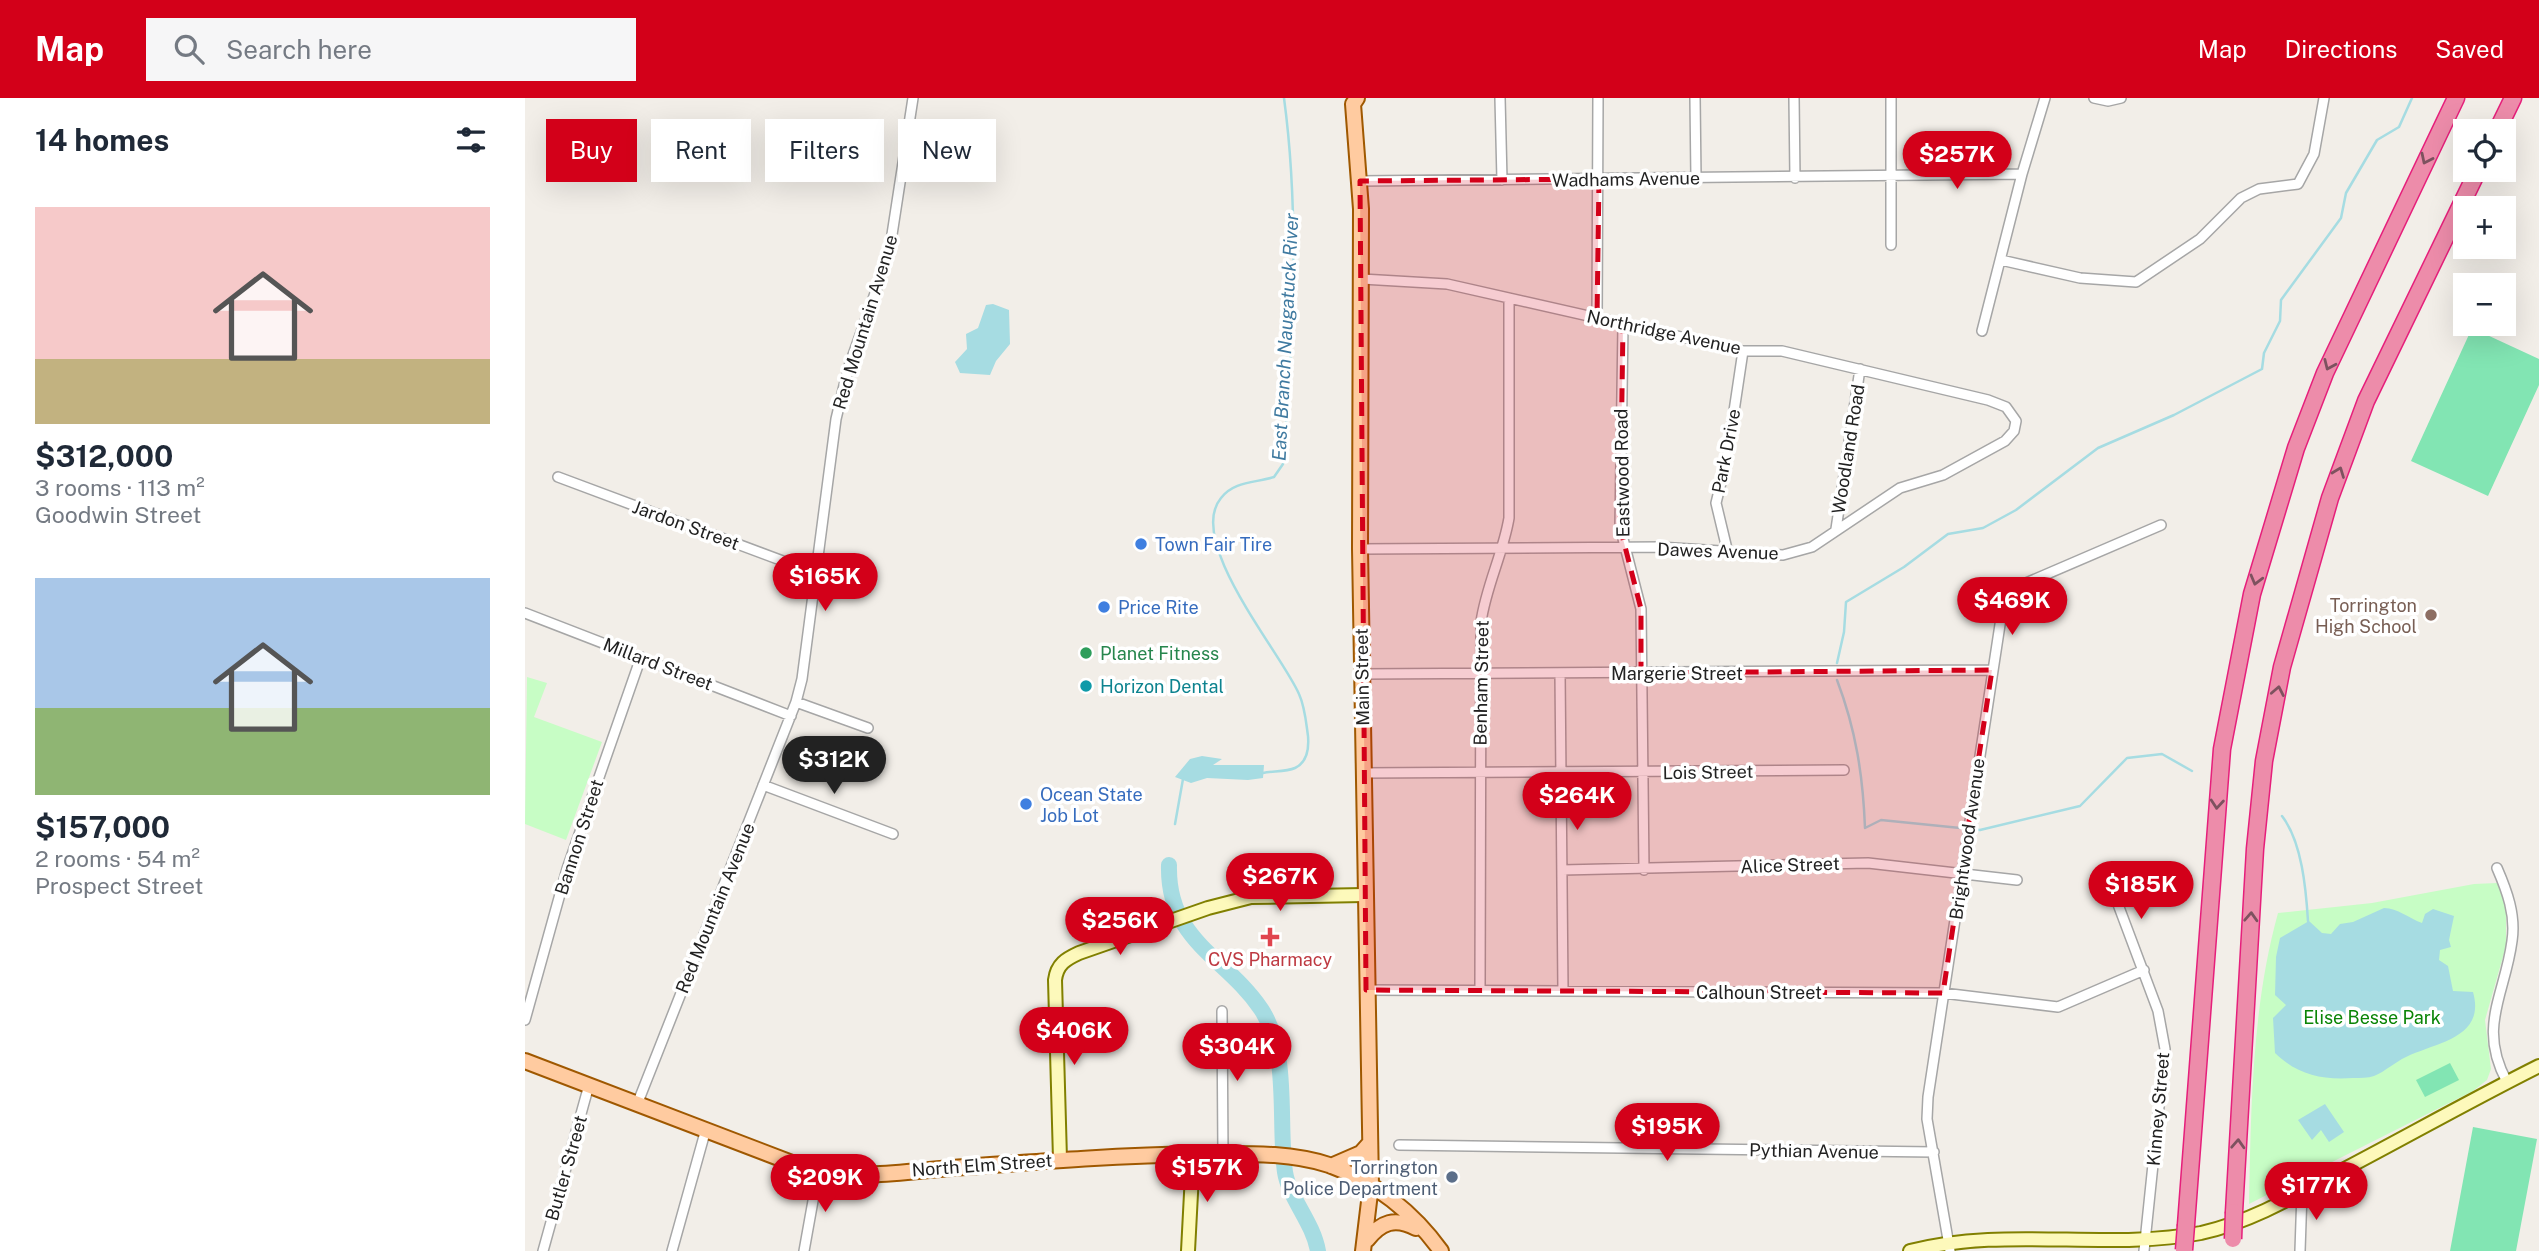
<!DOCTYPE html>
<meta charset="utf-8">
<style>
:root{--surface:#fff;--page:#f6f6f7;--text:#1f2937;--muted:#747a83;--accent:#d30019}
body{margin:0;font-family:"Public Sans",sans-serif;background:var(--page);color:var(--text);height:100vh;display:flex;flex-direction:column;font-size:26px;white-space:nowrap}
*{box-sizing:border-box;margin:0}
p{font-size:23px;color:var(--muted)}
.icon{flex:none;width:38px;height:38px;fill:none;stroke:currentColor;stroke-width:2;stroke-linecap:round;stroke-linejoin:round}
.map{position:relative;flex:1;overflow:hidden}
.sheet{display:flex;flex-direction:column;background:var(--surface);width:525px}
.sheet>*{flex:none}
.banner{position:absolute;left:21px;top:21px;width:665px;height:63px;display:flex;gap:14px}
.fabs{position:absolute;left:1928px;top:21px;display:grid;gap:14px}
.fabs a{display:grid;place-items:center;width:63px;height:63px;border-radius:0px;background:var(--surface);box-shadow:0 7px 28px #0002;font-size:35px}
.price{position:absolute;translate:-50% -60px;padding:0 16px;border-radius:24px;background:var(--accent);color:#fff;font-size:23px;line-height:46px;filter:drop-shadow(0 2px 4px #0008)}
.price::after{content:'';position:absolute;left:50%;top:42px;width:21px;height:16px;margin-left:-10px;background:inherit;clip-path:polygon(0 0,100% 0,50% 100%)}
.price.selected{background:#222;color:#fff}
ul{padding:0;list-style:none}
li{display:grid;align-content:center;gap:14px;height:371px;padding:0 35px}
li span{display:grid;place-items:center;height:217px;border-radius:0px;color:#555}
li>.icon{margin-inline-start:auto}
span .icon{width:126px;height:126px;fill:#fffc;stroke-width:1}
li b{font-size:30px}
h2{display:flex;justify-content:space-between;align-items:center;height:84px;padding:0 35px;font-size:30px}
.tag{padding:0 24px;border-radius:0px;background:var(--surface);box-shadow:0 7px 28px #0002;font-size:24px;line-height:63px}
.tag.selected{background:var(--accent);color:#fff}
header{display:flex;align-items:center;gap:42px;box-sizing:border-box;height:98px;padding:0 35px;background:var(--accent);color:#fff}
header strong{font-size:33px}
nav{display:flex;gap:38px;margin-inline-start:auto;font-size:24px}
.search{width:490px;height:63px;background:var(--page);display:flex;align-items:center;gap:18px;box-sizing:border-box;padding:0 24px;border-radius:0px;color:var(--muted);font-size:26px}
main{display:flex;flex:1;min-height:0}
.map>svg:first-child{display:block}
.park{fill:#c7fdc5}
.pitch{fill:#82e5b3}
.water{fill:#a6dce2}
.lines{fill:none;stroke-linecap:round;stroke-linejoin:round}
.stream{stroke:#a6dce2;stroke-width:2.5}
.river{stroke:#a6dce2;stroke-width:16}
.street-casing{stroke:#a6a6a6;stroke-width:12}
.secondary-casing{stroke:#818000;stroke-width:16}
.primary-casing{stroke:#9f5800;stroke-width:18}
.highway-casing{stroke:#e61f7b;stroke-width:19}
.street{stroke:#fff;stroke-width:9}
.secondary{stroke:#fdf9bb;stroke-width:12}
.primary{stroke:#ffcba0;stroke-width:14}
.highway{stroke:#ed8caa;stroke-width:16}
.highway-bridge-casing{stroke:#e61f7b;stroke-width:19;stroke-linecap:butt}
.highway-bridge{stroke:#ed8caa;stroke-width:16}
.oneway{stroke:#7d525f}
.marked{fill:#d30019;fill-opacity:0.2;stroke:#d30019;stroke-width:5;stroke-dasharray:14 9;stroke-linejoin:round}
.shop-dot{fill:#3f7fe0;stroke:#fff;stroke-width:2.5}
.education-dot{fill:#8d6e63;stroke:#fff;stroke-width:2.5}
.leisure-dot{fill:#2e9e5b;stroke:#fff;stroke-width:2.5}
.culture-dot{fill:#0f9aa8;stroke:#fff;stroke-width:2.5}
.health-dot{fill:#e0444e;stroke:#fff;stroke-width:2.5}
.service-dot{fill:#5c6f8a;stroke:#fff;stroke-width:2.5}
.labels{text-anchor:middle;dominant-baseline:central;stroke-width:7;stroke-linejoin:round;paint-order:stroke}
.street-label{font-size:18px;fill:#222;stroke:#fff}
.shop-label{font-size:18px;fill:#366cbe;stroke:#fff;text-anchor:start}
.education-label{font-size:18px;fill:#785e54;stroke:#fff;text-anchor:end}
.leisure-label{font-size:18px;fill:#27864d;stroke:#fff;text-anchor:start}
.culture-label{font-size:18px;fill:#0d838f;stroke:#fff;text-anchor:start}
.health-label{font-size:18px;fill:#be3a42;stroke:#fff}
.park-label{font-size:18px;fill:#0a8506;stroke:#fff}
.service-label{font-size:18px;fill:#4e5e75;stroke:#fff;text-anchor:end}
.water-label{font-size:19px;font-style:italic;fill:#3f7aa0;stroke:#fff}
</style>
<header>
<strong>Map</strong>
<div class="search"><svg class="icon" aria-label="search" viewBox="0 0 24 24"><circle cx="10" cy="10" r="6"/><path d="M15 15l6 6"/></svg>Search here</div>
<nav><a>Map</a><a>Directions</a><a>Saved</a></nav>
</header>
<main>
<section class="sheet">
<h2>14 homes<svg class="icon" aria-label="filters" viewBox="0 0 24 24"><path d="M4 7h16M4 17h16"/><circle cx="9" cy="7" r="2"/><circle cx="15" cy="17" r="2"/></svg></h2>
<ul>
<li><span style="background:linear-gradient(#f6c9c9 70%,#c2b280 0)"><svg class="icon" aria-label="home" viewBox="0 0 24 24"><path d="M3 11l9-7 9 7M6 9v11h12V9"/></svg></span><div><b>$312,000</b><p>3 rooms · 113 m²</p><p>Goodwin Street</p></div></li>
<li><span style="background:linear-gradient(#a9c7e8 60%,#8fb573 0)"><svg class="icon" aria-label="home" viewBox="0 0 24 24"><path d="M3 11l9-7 9 7M6 9v11h12V9"/></svg></span><div><b>$157,000</b><p>2 rooms · 54 m²</p><p>Prospect Street</p></div></li>
</ul>
</section>
<div class="map">
<svg width="2014" height="1153" viewBox="0 0 2014 1153">
<rect width="100%" height="100%" fill="#f2eee8"/>
<path class="park" d="M2 579 22 585 9 619 77 644 41 742 0 726Z
M1972 785 1981 806V848L1960 922 1966 971 1962 982 1948 993 1724 1106C1726 1009 1727 909 1753 815L1847 805 1949 786Z"/>
<path class="pitch" d="M1947 230 2014 261V287L1963 398 1886 363Z
M1925 965 1934 982 1900 999 1891 982Z
M1948 1029 2012 1041 1991 1153H1925Z"/>
<path class="water" d="M468 206 484 212 485 246 471 263 465 277 435 275 430 264 442 251 441 236 453 230 461 207Z
M677 658 697 661 688 667H739L738 680 723 682 682 680 666 685 650 679 665 661Z
M1859 810C1873 810 1883 820 1897 825L1900 816 1908 811 1929 818 1924 842 1926 849 1915 852 1914 862 1923 868 1928 893 1948 894C1961 940 1912 944 1881 959 1870 964 1861 973 1849 978 1843 980 1835 980 1828 980 1796 982 1773 977 1750 955L1748 920 1761 907 1750 897 1751 859 1755 840 1784 823 1797 835 1806 836 1815 826 1828 824Z
M1800 1006 1819 1034 1804 1044 1796 1032 1787 1042 1773 1022Z"/>
<g class="lines">
<path class="stream" d="M1312 565 1319 534 1321 504 1379 469 1423 436 1458 430 1491 412 1573 350 1649 317 1737 271 1739 255 1755 223 1756 202 1816 120 1821 95 1852 42 1874 29 1887 0
M1312 582C1331 632 1338 678 1340 730L1356 722 1455 732 1555 708 1602 660 1637 656 1667 673
M738 675C748 673 761 674 770 670 783 664 784 650 783 638 781 624 780 609 774 596 757 556 660 443 696 400 709 383 730 385 749 379L758 366C768 247 775 118 759 0
M1757 718C1777 744 1781 791 1783 823
M650 726 658 681"/>
<path class="river" d="M644 767C642 843 701 859 736 911 765 954 753 1025 760 1074 764 1100 788 1124 793 1153"/>
<defs>
<path id="street" d="M975 0 977 82
M1170 0 1171 80
M1269 0 1270 80
M1569 0 1583 3 1596 0
M835 83 1497 76
M1366 147V0
M1476 162 1555 180 1611 184 1675 141 1716 100 1734 91 1773 86 1789 56 1799 0
M1072 221 1073 0
M1098 227 1095 429 1116 511 1119 772
M1457 233 1497 76 1520 0
M33 379 290 475
M1311 431 1335 271
M835 451 1134 449 1258 457 1287 449 1375 390 1418 377 1480 343 1489 333 1491 323 1481 309 1463 302 1257 253H1218L922 186 837 181
M1202 451 1191 405 1202 360 1218 253
M0 515 266 618
M1035 575 1038 892
M837 576 1467 572
M271 604 343 630
M838 675 1319 672
M238 687 368 736
M1972 770C1982 793 1991 817 1987 843 1980 897 1952 929 1982 984
M1037 772 1343 765 1492 782
M1585 785 1633 913 1640 951 1619 1153
M955 891 956 524C961 488 978 456 984 420V200
M841 892 1418 895 1533 909 1619 872
M697 913 698 1056
M0 922 42 771 116 559
M113 1004 271 604 277 581 311 321 323 271 364 156 388 0
M874 1047 1409 1054
M18 1153 64 987
M147 1153 181 1031
M279 1153 293 1075
M1425 1153 1402 1021 1403 999 1478 507 1494 488 1636 427
M1775 1153 1777 1094"/>
<path id="secondary" d="M535 1061 530 882C532 866 541 861 554 855L683 810 726 799 839 797
M663 1153 668 1057
M1385 1153C1481 1128 1580 1153 1676 1135 1725 1124 1768 1099 1812 1075 1879 1040 1946 1002 2014 968"/>
<path id="primary" d="M832 0 828 6 836 111 835 451 846 1087 838 1153
M0 963 293 1075C341 1081 392 1072 441 1069 520 1063 599 1057 679 1056 721 1056 764 1054 804 1067 849 1083 889 1115 916 1153
M806 1068 836 1055 844 1046
M842 1142C856 1124 870 1119 891 1130"/>
<path id="highway" d="M1972 33 1988 0
M1709 1114 1730 751 1739 663 1757 569 1805 400 1841 303 1953 72
M1661 1127 1697 651 1727 496 1771 350 1800 275 1931 0"/>
</defs>
<use href="#street" class="street-casing"/>
<use href="#secondary" class="secondary-casing"/>
<use href="#primary" class="primary-casing"/>
<use href="#highway" class="highway-casing"/>
<use href="#street" class="street"/>
<use href="#secondary" class="secondary"/>
<use href="#primary" class="primary"/>
<use href="#highway" class="highway"/>
<defs>
<path id="highway-bridge" d="M1708 1141 1709 1114
M1659 1152 1661 1127"/>
</defs>
<use href="#highway-bridge" class="highway-bridge-casing"/>
<use href="#highway-bridge" class="highway-bridge"/>
</g>
<defs><path id="oneway-chevron" d="M-2-3.5L2.5 0L-2 3.5" fill="none" stroke-width="1.6" stroke-linecap="round" stroke-linejoin="round" transform="scale(1.75)"/></defs>
<g class="oneway">
<use href="#oneway-chevron" transform="translate(1901 61) rotate(116)"/>
<use href="#oneway-chevron" transform="translate(1804 267) rotate(114)"/>
<use href="#oneway-chevron" transform="translate(1814 374) rotate(-69)"/>
<use href="#oneway-chevron" transform="translate(1731 482) rotate(105)"/>
<use href="#oneway-chevron" transform="translate(1753 593) rotate(-79)"/>
<use href="#oneway-chevron" transform="translate(1692 706) rotate(95)"/>
<use href="#oneway-chevron" transform="translate(1726 819) rotate(-87)"/>
<use href="#oneway-chevron" transform="translate(1713 1046) rotate(-87)"/>
</g>
<path class="marked" d="M1074 81 1072 221 1098 227 1095 429 1116 511V575L1467 572 1418 895 841 892 835 83Z"/>
<g class="shop-dot">
<circle cx="616" cy="446" r="7"/>
<circle cx="579" cy="509" r="7"/>
<circle cx="501" cy="706" r="7"/>
</g>
<circle class="education-dot" cx="1906" cy="517" r="7"/>
<circle class="leisure-dot" cx="561" cy="555" r="7"/>
<circle class="culture-dot" cx="561" cy="588" r="7"/>
<path class="health-dot" d="M741.5 828.5h7v7h7v7h-7v7h-7v-7h-7v-7h7z"/>
<circle class="service-dot" cx="927" cy="1079" r="7"/>
<g class="labels">
<g class="street-label">
<text transform="translate(1101 81) rotate(-1)">Wadhams Avenue</text>
<text transform="translate(340 224) rotate(-73)">Red Mountain Avenue</text>
<text transform="translate(1139 234) rotate(12)">Northridge Avenue</text>
<text transform="translate(1323 351) rotate(-81)">Woodland Road</text>
<text transform="translate(1201 353) rotate(-79)">Park Drive</text>
<text transform="translate(1097 375) rotate(-91)">Eastwood Road</text>
<text transform="translate(161 427) rotate(20)">Jardon Street</text>
<text transform="translate(1193 453) rotate(2)">Dawes Avenue</text>
<text transform="translate(133 566) rotate(21)">Millard Street</text>
<text x="1152" y="575">Margerie Street</text>
<text transform="translate(837 579) rotate(-91)">Main Street</text>
<text transform="translate(956 585) rotate(-89)">Benham Street</text>
<text transform="translate(1183 674) rotate(-1)">Lois Street</text>
<text transform="translate(54 739) rotate(-72)">Bannon Street</text>
<text transform="translate(1442 741) rotate(-82)">Brightwood Avenue</text>
<text transform="translate(1265 767) rotate(-2)">Alice Street</text>
<text transform="translate(190 810) rotate(-68)">Red Mountain Avenue</text>
<text x="1234" y="894">Calhoun Street</text>
<text transform="translate(1633 1011) rotate(-85)">Kinney Street</text>
<text transform="translate(1289 1053) rotate(1)">Pythian Avenue</text>
<text transform="translate(457 1067) rotate(-4)">North Elm Street</text>
<text transform="translate(41 1070) rotate(-74)">Butler Street</text>
</g>
<g class="shop-label">
<text x="630" y="446">Town Fair Tire</text>
<text x="593" y="509">Price Rite</text>
<text x="515" y="696">Ocean State<tspan x="515" dy="21">Job Lot</tspan></text>
</g>
<g class="education-label">
<text x="1892" y="507">Torrington<tspan x="1892" dy="21">High School</tspan></text>
</g>
<g class="leisure-label">
<text x="575" y="555">Planet Fitness</text>
</g>
<g class="culture-label">
<text x="575" y="588">Horizon Dental</text>
</g>
<g class="health-label">
<text x="745" y="861">CVS Pharmacy</text>
</g>
<g class="park-label">
<text x="1847" y="919">Elise Besse Park</text>
</g>
<g class="service-label">
<text x="913" y="1069">Torrington<tspan x="913" dy="21">Police Department</tspan></text>
</g>
<g class="water-label">
<text transform="translate(760 239) rotate(-87)">East Branch Naugatuck River</text>
</g>
</g>
</svg>
<div class="fabs">
<a><svg class="icon" aria-label="locate" viewBox="0 0 24 24"><circle cx="12" cy="12" r="6"/><path d="M12 2v4M12 18v4M2 12h4M18 12h4"/></svg></a>
<a>+</a>
<a>−</a>
</div>
<b class="price" style="left:1432px;top:93px">$257K</b>
<b class="price" style="left:300px;top:515px">$165K</b>
<b class="price" style="left:1487px;top:539px">$469K</b>
<b class="price selected" style="left:309px;top:698px">$312K</b>
<b class="price" style="left:1052px;top:734px">$264K</b>
<b class="price" style="left:755px;top:815px">$267K</b>
<b class="price" style="left:1616px;top:823px">$185K</b>
<b class="price" style="left:595px;top:859px">$256K</b>
<b class="price" style="left:549px;top:969px">$406K</b>
<b class="price" style="left:712px;top:985px">$304K</b>
<b class="price" style="left:1142px;top:1065px">$195K</b>
<b class="price" style="left:682px;top:1106px">$157K</b>
<b class="price" style="left:300px;top:1116px">$209K</b>
<b class="price" style="left:1791px;top:1124px">$177K</b>
<div class="banner">
<a class="tag selected">Buy</a>
<a class="tag">Rent</a>
<a class="tag">Filters</a>
<a class="tag">New</a>
</div>
</div>
</main>
